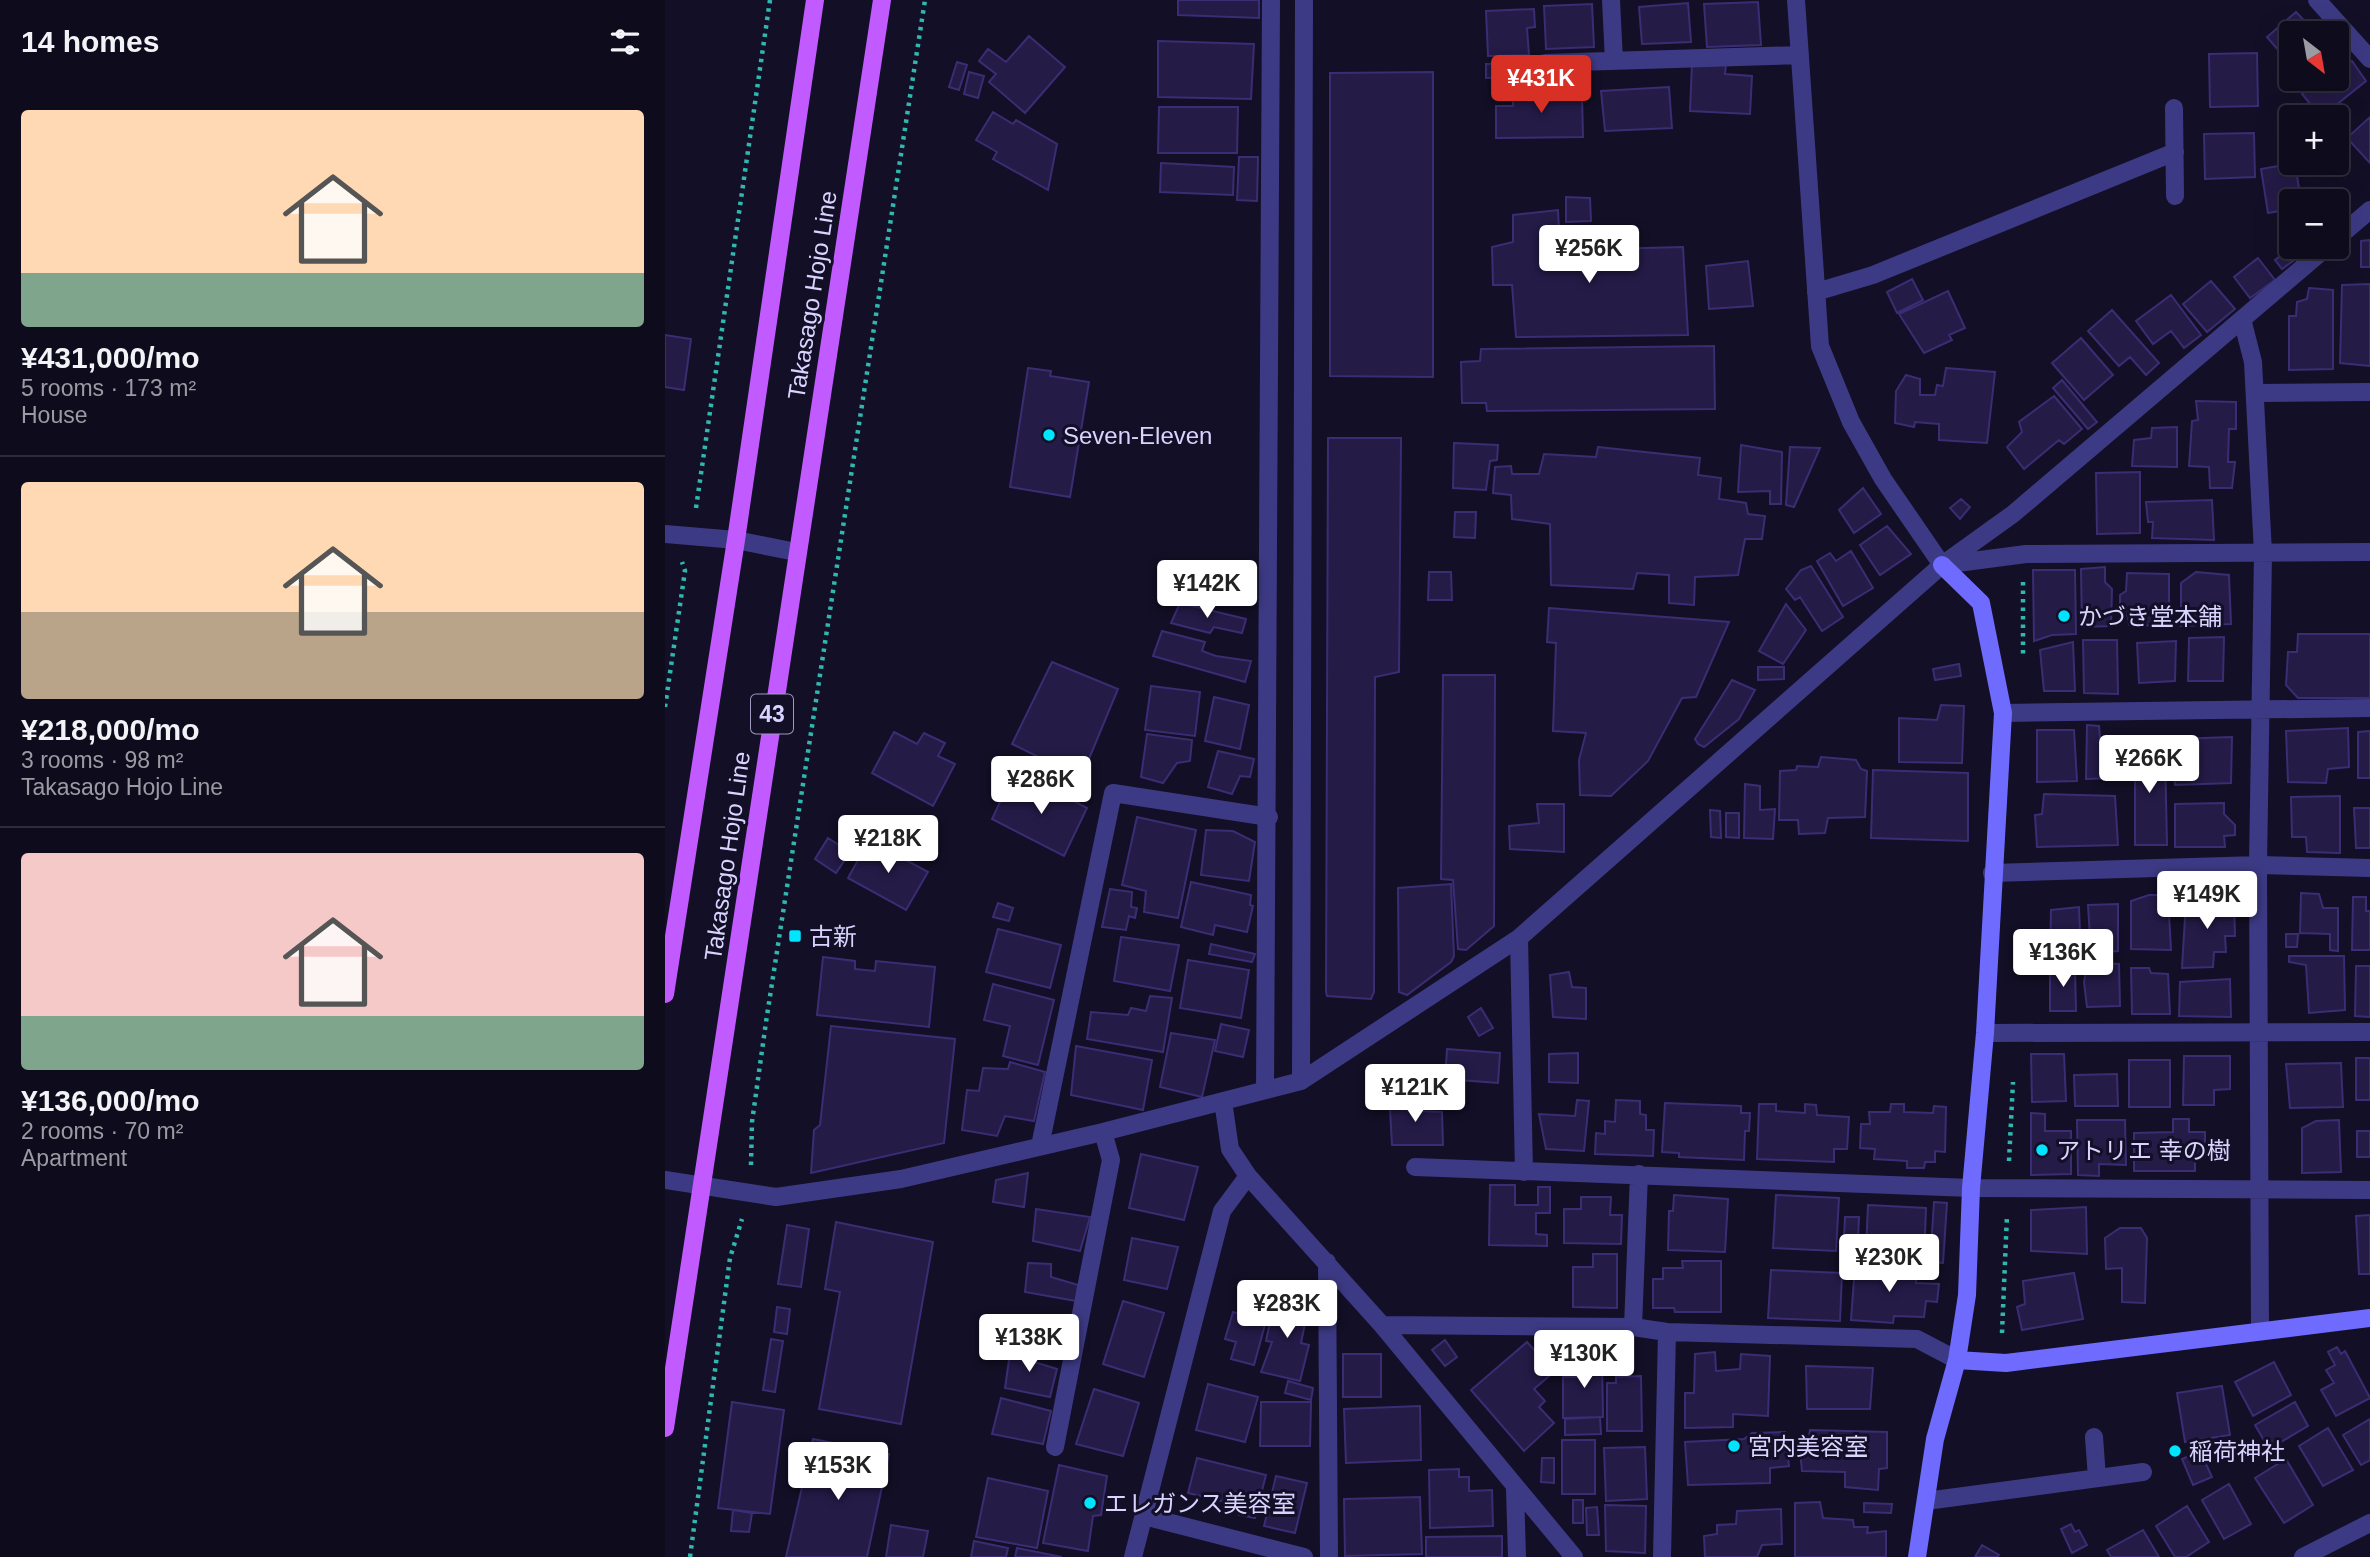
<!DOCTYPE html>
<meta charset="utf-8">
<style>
:root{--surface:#0e0b1c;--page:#171425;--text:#f1f3f6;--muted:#9b9ba3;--line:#2e2b3b;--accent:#d93025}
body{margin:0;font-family:Arial,"Noto Sans JP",sans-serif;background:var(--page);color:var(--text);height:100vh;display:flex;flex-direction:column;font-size:26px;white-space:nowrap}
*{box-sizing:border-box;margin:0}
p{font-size:23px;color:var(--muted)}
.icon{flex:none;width:38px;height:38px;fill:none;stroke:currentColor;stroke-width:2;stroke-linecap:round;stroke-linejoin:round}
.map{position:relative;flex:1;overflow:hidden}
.drawer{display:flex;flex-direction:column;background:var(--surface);width:665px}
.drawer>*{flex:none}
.needle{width:46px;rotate:149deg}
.fabs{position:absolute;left:1614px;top:21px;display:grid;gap:14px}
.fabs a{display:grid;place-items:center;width:70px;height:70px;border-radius:7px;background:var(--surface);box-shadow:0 7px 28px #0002,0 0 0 2px var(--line);font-size:35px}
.price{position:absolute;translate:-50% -60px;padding:0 16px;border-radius:7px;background:#fff;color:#222;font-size:23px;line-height:46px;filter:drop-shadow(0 2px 4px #0008)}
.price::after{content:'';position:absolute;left:50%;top:42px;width:21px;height:16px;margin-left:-10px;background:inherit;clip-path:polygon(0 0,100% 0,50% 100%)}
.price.on{background:var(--accent);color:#fff}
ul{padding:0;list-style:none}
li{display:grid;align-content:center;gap:14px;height:371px;padding:0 21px}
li+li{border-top:2px solid var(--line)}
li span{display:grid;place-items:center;height:217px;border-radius:7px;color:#555}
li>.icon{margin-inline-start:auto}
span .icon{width:126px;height:126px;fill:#fffc;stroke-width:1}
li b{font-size:30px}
h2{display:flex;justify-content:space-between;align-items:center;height:84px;padding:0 21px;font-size:30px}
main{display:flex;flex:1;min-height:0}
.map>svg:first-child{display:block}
.building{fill:#241b47;stroke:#3b2d73;stroke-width:2}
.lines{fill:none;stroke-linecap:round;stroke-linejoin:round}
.path{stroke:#2fb8b0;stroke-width:4.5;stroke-dasharray:3.5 5;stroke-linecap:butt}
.street{stroke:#3d3a85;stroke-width:18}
.secondary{stroke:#6f6bff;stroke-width:18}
.primary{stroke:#c25bff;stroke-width:18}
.poi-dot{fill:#00e5ff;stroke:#130f26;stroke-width:2.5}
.labels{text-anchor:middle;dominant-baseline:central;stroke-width:6;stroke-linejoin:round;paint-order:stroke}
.shield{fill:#130f26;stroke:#9e99be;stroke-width:2}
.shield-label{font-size:23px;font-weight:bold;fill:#d9d4ff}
.street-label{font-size:24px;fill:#d9d4ff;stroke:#130f26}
.poi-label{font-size:24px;fill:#d9d4ff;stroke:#130f26;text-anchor:start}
</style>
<main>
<section class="drawer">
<h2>14 homes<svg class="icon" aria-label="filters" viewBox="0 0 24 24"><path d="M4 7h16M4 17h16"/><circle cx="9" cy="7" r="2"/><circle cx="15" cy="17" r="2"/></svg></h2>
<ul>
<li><span style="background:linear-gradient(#ffd9b3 75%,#7fa58c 0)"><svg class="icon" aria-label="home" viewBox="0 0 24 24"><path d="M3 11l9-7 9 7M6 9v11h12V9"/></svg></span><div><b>¥431,000/mo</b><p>5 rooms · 173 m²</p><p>House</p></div></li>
<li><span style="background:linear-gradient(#ffd9b3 60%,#b9a48a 0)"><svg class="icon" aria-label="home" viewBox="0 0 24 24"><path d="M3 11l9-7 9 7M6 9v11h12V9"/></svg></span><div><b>¥218,000/mo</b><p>3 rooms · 98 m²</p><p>Takasago Hojo Line</p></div></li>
<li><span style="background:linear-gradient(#f6c9c9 75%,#7fa58c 0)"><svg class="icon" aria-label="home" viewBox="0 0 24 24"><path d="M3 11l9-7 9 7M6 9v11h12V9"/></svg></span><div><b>¥136,000/mo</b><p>2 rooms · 70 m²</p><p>Apartment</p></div></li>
</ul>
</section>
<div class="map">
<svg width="1705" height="1557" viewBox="0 0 1705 1557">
<rect width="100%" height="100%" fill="#130f26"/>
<path class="building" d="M513 0H594V18L513 15Z
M1093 2 1096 45 1042 47 1039 4Z
M1023 3 1026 42 977 44 974 7Z
M927 4 929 47 881 49 879 6Z
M869 9 870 27 862 28 864 55 823 56 821 11Z
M1631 12 1651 33H1626V65L1602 37Z
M364 36 400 67 360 113 324 82 331 74 314 61 323 49 341 62Z
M493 41 589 44 586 99 493 97Z
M1592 53 1593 106 1545 107 1544 54Z
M1671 58 1678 65 1687 61 1701 81 1656 117 1637 94 1652 79H1671Z
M292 62 302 65 294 90 284 87Z
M865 63 866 77 821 78V64Z
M1027 63 1061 64 1060 74 1087 76 1085 114 1025 111Z
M304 72 319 76 313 98 299 94Z
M768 72V377L665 376V73Z
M1004 87 1007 128 940 131 936 91Z
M848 88H889V94H917L918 137 831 138V106H848Z
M494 107H573L572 153H493Z
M1630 107 1640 117H1626V130L1617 120Z
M328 112 348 124 351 120 392 144 383 190 328 159 332 152 311 140Z
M1705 117V163L1682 138Z
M1589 133 1590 177 1540 179 1539 134Z
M574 157H593L592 201 572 200Z
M496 163 569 167 568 195 495 192Z
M1630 163 1636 201H1626V209L1603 213 1596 169Z
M901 197 925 198 926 221 901 222Z
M893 210 894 230 903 232 904 250 1018 247 1023 335 851 337 847 285H828L827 247 848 242V215Z
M1705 240V267H1696V241Z
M1625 249 1632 258 1617 269 1610 260Z
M1593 258 1610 280 1585 298 1569 277Z
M1083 261 1088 306 1044 309 1041 266Z
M1247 279 1258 300 1232 313 1222 292Z
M1546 281 1570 309 1542 332 1518 304Z
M1705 284V366L1675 363 1677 285Z
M1644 288 1668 290V369L1624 370V316H1631L1632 302 1642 299Z
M1283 291 1300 328 1284 335 1287 340 1259 353 1234 314Z
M1506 295 1536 335 1519 348 1506 331 1488 344 1471 321Z
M1447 310 1494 363 1481 375 1465 357 1454 366 1423 331Z
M0 335 26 339 19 390 0 387Z
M1416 338 1448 375 1419 400 1387 363Z
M1049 346 1050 409 822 411 821 403H797L796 362 815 361 816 349Z
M363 368 386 371 385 376 424 382 405 497 345 487Z
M1281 368 1330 372 1322 443 1274 440V424L1250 422 1249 427 1230 423 1231 391 1241 375 1255 379V395H1270L1272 385 1278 386Z
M1397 380 1432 422 1423 429 1388 388Z
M1389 396 1417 429 1399 444 1394 440 1359 469 1342 447 1357 432 1354 422Z
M1531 401 1571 402V429H1564L1563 462H1570L1567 488H1545L1544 467 1524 466 1527 421 1533 420Z
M1512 427V467L1467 466 1469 440 1486 438 1487 428Z
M663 438H736L734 672 710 677 709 992 706 999 662 996 661 992Z
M789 443 833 445 832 460 825 461 821 490 788 488Z
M1076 445 1117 452 1116 504H1105V491L1073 492Z
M933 447 1035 458 1033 475 1056 478 1054 499 1081 503 1083 514 1100 516 1097 539H1080L1073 575 1030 577 1029 605 1004 603V575L972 573 968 589 886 585 885 524 847 519 846 495 828 493 830 467 846 466 847 474H874L879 454 931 457Z
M1125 447 1155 448 1129 507 1121 505Z
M1475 472V533L1432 534 1431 473Z
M1198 488 1216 514 1189 533 1174 510Z
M1296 499 1305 507 1295 519 1285 508Z
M1547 500 1549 540 1487 538 1488 522H1483L1481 502Z
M790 512H811L810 538 789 537Z
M1222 526 1246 554 1215 575 1195 545Z
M1186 551 1208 588 1178 606 1152 561 1165 553 1171 561Z
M1146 566 1178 617 1157 631 1135 597 1130 600 1121 589 1136 570Z
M1440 567V582L1447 589 1446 626 1417 627 1416 569Z
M1368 570H1410L1411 634 1387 635 1369 641Z
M764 572H786L787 600H763Z
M1531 572 1564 575 1566 624 1516 626V583Z
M1462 573 1504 574V626L1464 625 1463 616H1455V595L1461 591Z
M515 603 581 619 577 633 549 627 545 633 506 623Z
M1121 604 1141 630 1118 664 1094 651Z
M884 608 1064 622 1031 697 1017 698 983 761 946 796 915 795 914 760 921 733 888 731 891 643 882 642Z
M497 631 540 642 537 651 551 656 586 661 580 682 488 656Z
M1633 634H1705V698H1633L1621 685 1623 652H1632Z
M1559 637 1558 681H1523L1524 638Z
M1418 640H1452L1453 694 1419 693Z
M1511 641 1510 681 1474 683 1472 643Z
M1408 642 1410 691H1379L1375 650Z
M387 662 453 689 416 778 347 744Z
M1294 664 1296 676 1270 680 1268 669Z
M1093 667H1119V679L1093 680Z
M778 675H830L829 926 801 950 793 949 788 880 776 879Z
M1067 680 1090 690 1074 719 1039 747 1033 744 1030 739Z
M486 686 535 692 530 736 480 730Z
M549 697 584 705 575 749 540 741Z
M1276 705 1299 706 1297 763 1234 762V718L1272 720Z
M1422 725 1434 726 1436 749H1450L1451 778 1421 779Z
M1683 728 1684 767 1663 769 1661 783 1623 782 1621 731Z
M1372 730H1409L1412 781 1372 782Z
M1705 731V778H1693V732Z
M229 732 252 744 259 733 280 743 273 756 290 764 268 806 207 773Z
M482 734 527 740 525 761 512 763 498 783 476 777Z
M1567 737 1566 783 1510 785 1508 739Z
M1460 749 1500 752 1502 845H1470V779H1460Z
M553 751 589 759 585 777 575 776 567 794 543 787Z
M1156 757 1191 760 1196 769 1202 771 1200 817 1163 818 1160 833 1134 834 1133 820H1114L1115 771 1131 770 1132 766 1153 767Z
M1208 770 1303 773V841L1206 838Z
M344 783 370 790 375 783 422 808 399 856 327 819Z
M1080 784 1095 786V810L1110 809 1108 839 1079 838Z
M1379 794 1450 796 1453 845 1372 847 1370 815 1377 814Z
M1675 796V853L1642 852 1641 837H1627L1626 797Z
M1559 803V814L1570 825V835L1559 836 1560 847H1510V804Z
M872 804H899V852L845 849 844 826 874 823Z
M1689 808H1705V848H1691Z
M1045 810 1055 811 1056 838 1046 837Z
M1061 813H1074V838L1061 837Z
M472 817 531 830 513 918 479 912 481 891 457 885Z
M541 830 568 831 590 842 584 881 536 875Z
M163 838 185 852 171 873 150 859Z
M204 840 263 872 241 910 183 878Z
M526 882 586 895 585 905 588 906 582 932 550 925 548 935 516 927Z
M786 884 789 956 786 962 742 995 734 992 733 888Z
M445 889 467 892 466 907 472 908 470 918 464 916 461 930 437 927Z
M1636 893 1654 894 1658 908H1673V951L1665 950V934L1635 933Z
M1484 895H1503L1506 950 1466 949V901Z
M1688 897H1701V911H1705V950H1687Z
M1569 900 1570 936H1560L1561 952H1549L1548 967 1517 968 1521 901Z
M333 903 348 908 344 921 328 917Z
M1453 904V951L1426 953 1423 905Z
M1414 907 1416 958H1385L1386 910Z
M333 929 396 945 385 988 321 972Z
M1621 934H1633L1632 947H1621Z
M456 937 514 945 505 991 449 981Z
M546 944 590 954 587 962 544 954Z
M1624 956H1679L1680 1010 1644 1013 1641 965 1624 962Z
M158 957 190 961V969L210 971 211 961 270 967 264 1027 152 1015Z
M523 960 584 970 576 1018 515 1008Z
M1423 962 1454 964 1455 1006 1422 1007 1419 982Z
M1691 966H1705V1017L1690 1016Z
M1385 967 1410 968 1411 1011H1385Z
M1466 968H1484L1486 973 1503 974 1505 1014H1467Z
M904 972 907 987 921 988V1019L888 1017 885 975Z
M1565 979 1566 1017 1514 1016 1515 982Z
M328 984 389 1000 373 1065 338 1056 345 1026 319 1020Z
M485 996 507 998 498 1052 422 1039 426 1012 463 1015 466 1008 481 1011Z
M816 1008 828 1028 814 1036 803 1017Z
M556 1024 584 1030 578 1057 550 1051Z
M166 1026 290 1039 279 1143 146 1173 149 1130 155 1125Z
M506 1033 550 1040 537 1097 495 1087Z
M411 1046 487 1060 478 1110 406 1095Z
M782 1049 835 1053 833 1083 780 1079Z
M913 1053V1083L884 1082V1054Z
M1366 1054H1399L1401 1101 1367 1102Z
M1519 1056H1565V1089L1549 1090V1105H1518Z
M1691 1058H1705V1100H1691Z
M1464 1060H1505V1107H1464Z
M345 1062 380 1072 369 1121 340 1116 332 1136 297 1130 302 1090 314 1091 318 1068 343 1069Z
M1676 1063 1678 1107 1625 1108 1621 1064Z
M763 1070 777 1071 776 1083 761 1082Z
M1452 1074 1453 1106H1410L1409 1075Z
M758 1087 777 1088V1102H757Z
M735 1095 753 1097V1111L777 1112 778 1145H727L725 1109H732Z
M912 1100 924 1101 919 1151 881 1149 874 1114 910 1116Z
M951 1100 975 1101V1114L981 1115V1130H989L988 1156 930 1154 931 1133 940 1134V1121L950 1122Z
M1000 1103 1076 1106V1113H1085L1084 1131H1080L1079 1160 1014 1157V1153L997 1152Z
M1094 1104H1111V1111L1140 1113V1104L1151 1105 1152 1115 1184 1117 1182 1149H1169V1162L1092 1159Z
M1226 1104H1239V1112L1268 1113 1269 1106 1281 1107 1280 1152 1270 1151V1162H1260L1259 1168H1242V1161L1209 1159 1210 1149 1195 1148 1196 1124H1205L1204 1112H1225Z
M1366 1113 1380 1114V1131H1406V1174L1366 1175Z
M1508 1119H1524V1132H1540V1157H1530V1171H1469V1133L1508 1132Z
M1412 1120H1460L1461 1165 1434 1164V1176L1413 1175Z
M1674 1120 1676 1172 1637 1173V1128L1651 1121Z
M1692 1131H1705V1157H1692Z
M476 1154 533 1167 519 1220 464 1208Z
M363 1173 359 1207 328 1202 331 1180Z
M825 1185H850V1205H873V1187H885V1213H871V1234L882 1235V1246L824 1245Z
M1009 1195 1063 1199 1060 1252 1003 1250 1004 1211H1008Z
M1111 1195 1174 1198 1171 1251 1108 1248Z
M916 1197H946L945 1215H957L956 1244 899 1243V1209H916Z
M1269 1202 1282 1203 1278 1263 1265 1262Z
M1203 1205 1261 1208 1259 1261 1211 1258 1212 1250H1201Z
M1421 1207 1422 1254 1366 1251V1210Z
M371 1209 425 1217 415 1251 368 1241Z
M1705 1215V1274H1694L1691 1216Z
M1180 1217H1194L1192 1259H1178Z
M171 1222 268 1242 236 1424 154 1409 175 1292 160 1289Z
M122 1225 144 1229 136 1287 113 1284Z
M1455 1228H1476L1482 1238 1480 1303 1457 1302V1268L1441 1269 1440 1238Z
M467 1238 513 1247 502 1289 459 1280Z
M928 1254H952V1308L908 1307V1267H928Z
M1017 1261H1056V1312H1010L1009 1308H988V1279H998V1268H1018Z
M363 1263 386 1264V1277L413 1285 411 1301 360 1292Z
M1190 1266 1252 1270 1251 1283 1274 1284 1272 1302 1261 1301 1259 1317 1229 1316 1228 1323 1186 1320Z
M1106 1270 1177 1273 1175 1321 1103 1318Z
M1409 1273 1418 1319 1357 1330 1352 1307 1360 1304 1358 1281Z
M588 1294 607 1299 589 1365 566 1359 571 1342 560 1339 568 1312 582 1316Z
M610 1298 644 1304 636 1343 644 1345 635 1381 596 1372 607 1342 601 1341Z
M458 1301 499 1313 479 1377 438 1364Z
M112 1307 125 1309 122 1334 109 1332Z
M353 1318 381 1320 380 1334 393 1339 391 1348 349 1341Z
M106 1339 118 1341 110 1392 98 1390Z
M780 1340 792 1357 780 1366 767 1350Z
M862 1342 889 1372 869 1389 880 1401 874 1407 889 1423 859 1451 806 1390Z
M346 1346 368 1350 366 1361 392 1369 385 1397 340 1388Z
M891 1347H904L906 1371 892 1372Z
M1672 1347 1676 1354 1680 1351 1705 1398 1671 1416 1656 1390 1669 1383 1661 1370 1670 1365 1663 1352Z
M1050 1352 1051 1371 1075 1369 1076 1354 1105 1356 1103 1416 1068 1414V1427L1020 1428V1393H1029L1030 1354Z
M678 1354H716V1397H678Z
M911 1357H937L938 1417 898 1418V1377H912Z
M1609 1362 1626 1395 1588 1416 1570 1382Z
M1141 1366 1208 1368 1205 1409H1142Z
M976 1376 977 1431H942V1383H951V1377Z
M623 1381 648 1388 646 1400 620 1393Z
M543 1384 593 1397 580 1442 531 1430Z
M1557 1386 1565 1435 1520 1442 1512 1393Z
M429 1389 474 1403 458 1456 411 1444Z
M336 1398 386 1411 378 1444 327 1434Z
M67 1402 119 1410 105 1514 53 1508Z
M596 1402H646L645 1446H595Z
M1630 1402 1643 1426 1604 1449 1590 1425Z
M755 1406 756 1460 681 1463 679 1409Z
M935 1417 936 1434 900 1435V1419Z
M1705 1419V1460L1696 1465 1678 1435Z
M1663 1428 1688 1470 1658 1486 1634 1446Z
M1145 1430 1222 1432V1468L1214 1469 1213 1490 1180 1487V1472L1137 1471 1135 1451 1142 1447Z
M1120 1432 1124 1466 1105 1468V1483L1023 1485 1020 1442 1079 1439 1087 1433Z
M148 1439 224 1454 202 1557H121Z
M897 1440H930V1494H897Z
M980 1447 982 1499 941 1501 939 1448Z
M1535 1451 1547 1477 1528 1485 1517 1459Z
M532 1458 601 1475 590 1518 574 1515 577 1506 523 1493Z
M877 1458H889V1483L876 1482Z
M1621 1459 1648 1505 1619 1523 1590 1478Z
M394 1465 442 1476 436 1515 428 1516 423 1551 378 1543Z
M794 1469V1477H804V1491L827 1490 828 1526 765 1528 764 1470Z
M611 1476 642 1483 630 1533 599 1526Z
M323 1478 383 1491 372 1548 311 1537Z
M1564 1484 1586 1524 1559 1539 1537 1500Z
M755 1497 757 1554 680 1556 679 1499Z
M908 1500H918V1523H908Z
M1155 1502 1158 1518 1188 1520 1189 1527H1203L1202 1533 1221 1531V1557H1130V1503Z
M1199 1503 1227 1504 1226 1513 1199 1512Z
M940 1505 981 1506 980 1553 941 1551Z
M1522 1506 1544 1542 1521 1557H1510L1491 1526Z
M932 1507 934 1535H922L921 1508Z
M1116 1509 1117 1544 1097 1545 1092 1557H1040L1039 1536 1052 1534V1525L1071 1524 1072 1511Z
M68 1510 87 1513 84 1532 66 1531Z
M1406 1524 1410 1532 1414 1530 1422 1545 1407 1553 1396 1529Z
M226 1525 263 1531 258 1557H221Z
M1478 1530 1494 1557H1446L1442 1550Z
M837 1536V1557H761V1537Z
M309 1541 343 1548 341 1557H306Z
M1317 1545 1334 1555 1332 1557H1310Z
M352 1548 397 1557H350Z"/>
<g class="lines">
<path class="path" d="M31 508 105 0
M1358 582V654
M0 707 20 571 17 562
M1344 1161 1348 1082
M86 1165 87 1122 101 1022 260 0
M1337 1333 1342 1215
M25 1557 65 1258 77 1219"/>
<path class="street" d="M946 0 949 61
M1131 0 1155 346 1186 422 1218 479 1277 565 1361 554 1705 552
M1652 0 1705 59
M880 63 1135 55
M1509 108 1510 196
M1671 239 1705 210
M1151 292 1208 275 1510 152
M1577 319 1588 362 1598 553 1593 865 1595 1331
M1591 393 1705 392
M0 534 71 540 131 552
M1338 713 1705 708
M1327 873 1593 865 1705 868
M854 938 859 1172
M1320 1033 1705 1032
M636 1081 639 0
M600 1090 606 0
M558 1101 565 1149 583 1176 717 1325 909 1557
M375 1146 448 793 604 817
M750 1167 1306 1188 1705 1190
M0 1180 111 1197 236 1179 438 1132 636 1081 854 938 1277 565 1348 514 1662 247
M662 1262 664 1557
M717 1325 968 1327 1002 1332 1252 1339 1292 1360
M968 1327 974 1174
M1429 1437 1432 1478
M390 1447 446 1160 438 1132
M850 1489 852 1557
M1261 1501 1478 1472
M479 1516 639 1557
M468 1557 557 1211 583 1176
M997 1557 1002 1332
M1638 1557 1705 1523"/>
<path class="secondary" d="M1292 1360 1341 1363 1705 1318
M1252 1557 1270 1439 1292 1360 1302 1295 1306 1188 1320 1033 1338 713 1316 603 1277 565"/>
<path class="primary" d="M0 994 71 540 150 0
M0 1428 217 0"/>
</g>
<g class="poi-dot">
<circle cx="384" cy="435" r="7"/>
<circle cx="1399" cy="616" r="7"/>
<rect x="123" y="929" width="14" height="14" rx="3.5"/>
<circle cx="1377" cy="1150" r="7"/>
<circle cx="1069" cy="1446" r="7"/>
<circle cx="1510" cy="1451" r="7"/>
<circle cx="425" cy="1503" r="7"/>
</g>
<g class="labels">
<rect class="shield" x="86" y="694.5" width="42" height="39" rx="5"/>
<g class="shield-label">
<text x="107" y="714">43</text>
</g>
<g class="street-label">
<text transform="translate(147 295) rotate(-81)">Takasago Hojo Line</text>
<text transform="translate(62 856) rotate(-82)">Takasago Hojo Line</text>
</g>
<g class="poi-label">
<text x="398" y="435">Seven-Eleven</text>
<text x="1413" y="616">かづき堂本舗</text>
<text x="144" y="936">古新</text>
<text x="1391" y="1150">アトリエ 幸の樹</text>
<text x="1083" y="1446">宮内美容室</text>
<text x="1524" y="1451">稲荷神社</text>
<text x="439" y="1503">エレガンス美容室</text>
</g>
</g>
</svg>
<div class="fabs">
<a><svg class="needle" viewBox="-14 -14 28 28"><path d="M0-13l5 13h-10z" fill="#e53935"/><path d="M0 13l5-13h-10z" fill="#9b9ba3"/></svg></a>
<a>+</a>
<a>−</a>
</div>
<b class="price on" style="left:876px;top:115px">¥431K</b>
<b class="price" style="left:924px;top:285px">¥256K</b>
<b class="price" style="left:542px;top:620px">¥142K</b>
<b class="price" style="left:1484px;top:795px">¥266K</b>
<b class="price" style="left:376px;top:816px">¥286K</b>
<b class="price" style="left:223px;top:875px">¥218K</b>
<b class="price" style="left:1542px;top:931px">¥149K</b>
<b class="price" style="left:1398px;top:989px">¥136K</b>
<b class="price" style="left:750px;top:1124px">¥121K</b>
<b class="price" style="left:1224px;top:1294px">¥230K</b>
<b class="price" style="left:622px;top:1340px">¥283K</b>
<b class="price" style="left:364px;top:1374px">¥138K</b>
<b class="price" style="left:919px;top:1390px">¥130K</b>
<b class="price" style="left:173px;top:1502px">¥153K</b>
</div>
</main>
